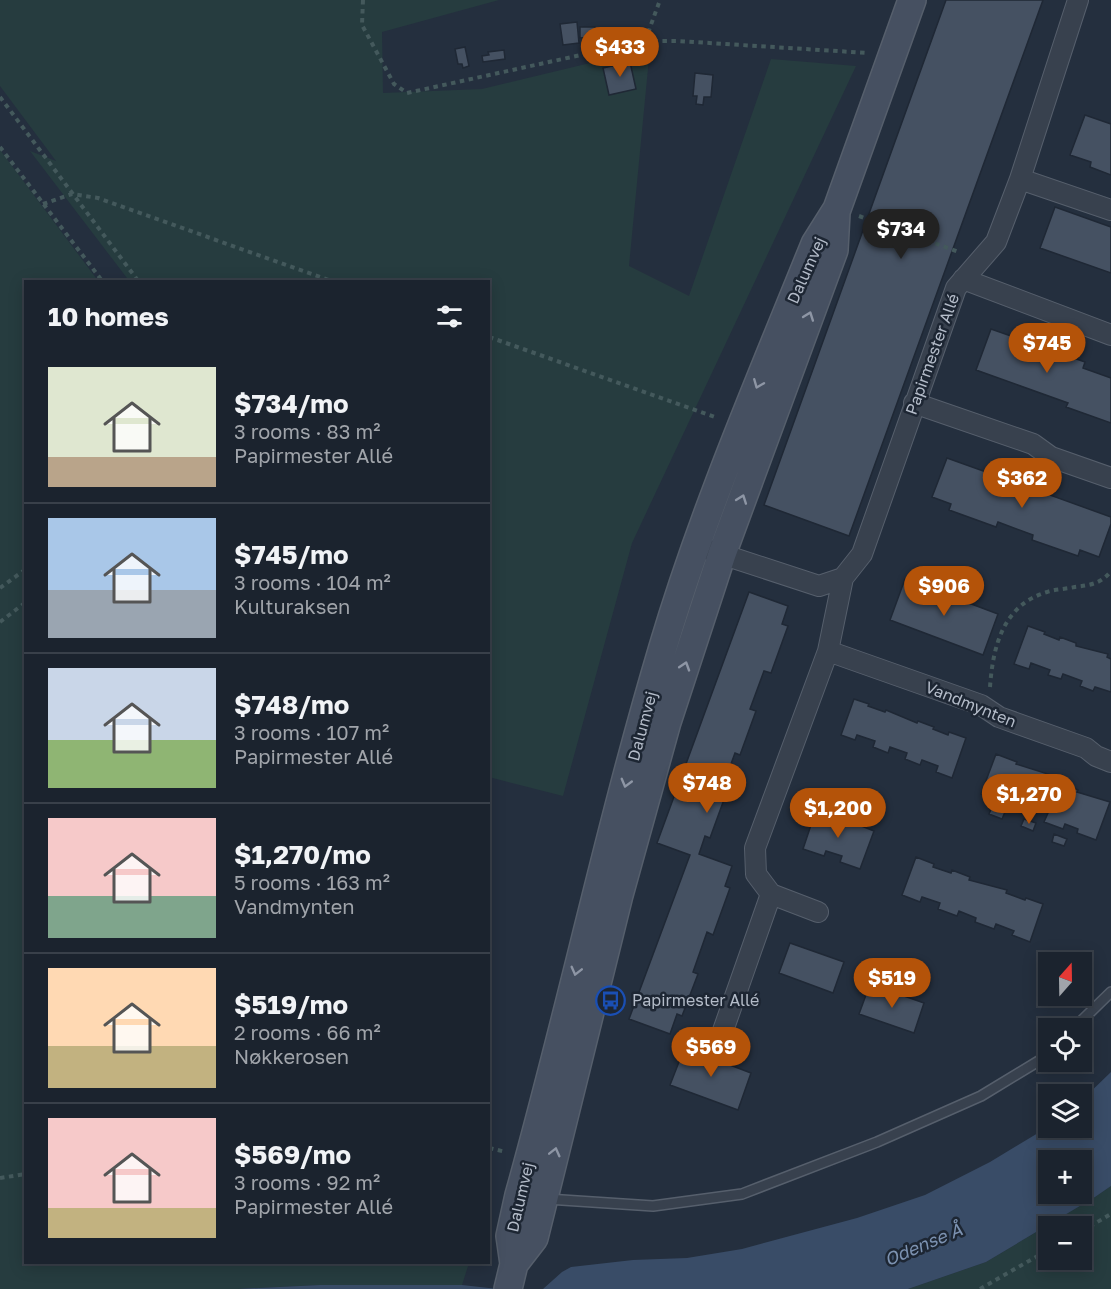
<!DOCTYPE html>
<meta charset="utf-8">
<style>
:root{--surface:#1b232e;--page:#242b36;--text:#f1f3f6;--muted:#a0a4aa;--line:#39404a;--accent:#b45309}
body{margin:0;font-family:"Golos Text",sans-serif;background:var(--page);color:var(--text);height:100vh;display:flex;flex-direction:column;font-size:22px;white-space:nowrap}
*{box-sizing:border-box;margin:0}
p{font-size:20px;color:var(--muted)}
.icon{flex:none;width:33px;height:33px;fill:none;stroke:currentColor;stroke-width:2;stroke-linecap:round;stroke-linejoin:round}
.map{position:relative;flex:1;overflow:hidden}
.drawer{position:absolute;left:24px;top:280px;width:466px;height:984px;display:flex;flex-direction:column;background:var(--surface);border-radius:0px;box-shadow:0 3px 15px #0003,0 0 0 2px var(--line)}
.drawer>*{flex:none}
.needle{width:39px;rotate:20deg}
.controls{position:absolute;left:1038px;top:952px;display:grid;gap:12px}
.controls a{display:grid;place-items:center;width:54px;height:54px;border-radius:0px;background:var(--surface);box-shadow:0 3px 15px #0003,0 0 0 2px var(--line);font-size:30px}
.price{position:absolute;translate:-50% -51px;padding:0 14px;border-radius:21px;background:var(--accent);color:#fff;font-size:20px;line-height:39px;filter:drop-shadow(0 2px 3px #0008)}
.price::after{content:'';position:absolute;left:50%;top:36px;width:18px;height:14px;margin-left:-9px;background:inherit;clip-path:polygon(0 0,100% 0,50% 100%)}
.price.selected{background:#222;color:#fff}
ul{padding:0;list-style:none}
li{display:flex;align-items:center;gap:18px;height:150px;padding:0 24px}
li+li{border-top:2px solid var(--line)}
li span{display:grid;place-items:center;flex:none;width:168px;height:120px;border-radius:0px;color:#555}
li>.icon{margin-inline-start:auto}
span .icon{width:72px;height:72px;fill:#fffc;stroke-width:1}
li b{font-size:26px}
h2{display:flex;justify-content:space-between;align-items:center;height:72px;padding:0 24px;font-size:26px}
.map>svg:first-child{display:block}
.green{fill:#263c3f;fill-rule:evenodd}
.water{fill:#394c67;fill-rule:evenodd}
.building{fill:#455162;stroke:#1f2835;stroke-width:1.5}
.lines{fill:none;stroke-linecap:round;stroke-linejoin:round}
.lane-casing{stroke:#565f6c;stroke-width:12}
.street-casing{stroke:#565f6c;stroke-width:22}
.secondary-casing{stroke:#565f6c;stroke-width:30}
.path{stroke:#44595c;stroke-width:4;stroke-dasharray:4.5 4.5;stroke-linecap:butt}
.lane{stroke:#38414e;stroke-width:9}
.street{stroke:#38414e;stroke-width:20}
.secondary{stroke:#465061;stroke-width:27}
.oneway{stroke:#8e96a5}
.labels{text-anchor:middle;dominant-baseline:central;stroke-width:5;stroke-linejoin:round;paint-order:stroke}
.street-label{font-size:16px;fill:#b4bcc9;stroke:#1d2633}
.poi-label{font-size:16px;fill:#b4bcc9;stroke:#1d2633;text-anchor:start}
.water-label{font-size:18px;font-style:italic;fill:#7c92b1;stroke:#1d2633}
</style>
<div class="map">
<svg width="1111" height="1289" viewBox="0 0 1111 1289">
<rect width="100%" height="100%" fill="#242f3e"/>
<path class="green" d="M0 0H499L382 32 383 93 482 89 640 51 649 58 629 266 689 296 771 59 856 66 632 543 563 796 489 777V282H130L30 151 56 161 0 86Z
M0 150 99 282H26V1263H469L462 1285H320L238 1289H0Z
M1111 1186V1289H908L986 1262 1095 1197ZM1048 1227H1082V1260H1048Z"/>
<path class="water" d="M1111 1072V1186L1095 1197 986 1262 908 1289H543L562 1272 571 1267 633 1260 687 1258 742 1249 857 1218 925 1195 990 1162 1048 1127 1082 1128V1100ZM1048 1161H1082V1194H1048Z
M320 1285H462L498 1289H238Z"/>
<path class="building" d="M946 0H1043L849 536 764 505Z
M577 22 579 43 563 45 560 24Z
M580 27H595L596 37 580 38Z
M465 47 469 66 463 68 462 64H458L455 49Z
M504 50 505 59 483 62 482 56 489 55 488 52Z
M630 62 636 89 609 95 603 68Z
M695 73 713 75 711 97H704L703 105 696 104 697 96H693Z
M1085 115 1111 124V175L1090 167 1091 162 1070 155Z
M1055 207 1111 227V273L1040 248Z
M991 329 1085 362 1083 368 1111 378V423L1066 407 1068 403 976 370Z
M947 458 1111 517V524L1099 557 1080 550 1078 556 1032 540 1033 535 998 522 996 527 949 510 951 504 932 497Z
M905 579 998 614 983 655 890 620Z
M749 592 788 606 782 624 788 626 771 673 764 671 750 709 756 711 740 755 735 753 721 791 726 794 710 838 705 836 699 854 732 866 725 886 730 888 713 935 707 932 693 972 698 974 682 1016 677 1014 670 1034 629 1019 690 855 657 843Z
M1028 626 1045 632 1044 634 1059 640 1060 637 1076 643V646L1108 654 1107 657 1111 659V692L1095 687 1093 691 1080 686 1082 681 1063 674 1061 679 1048 675 1050 670 1031 663 1029 669 1014 664Z
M854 699 869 704 868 706 885 712 886 710 917 723 918 721 934 727 933 729 948 735 949 732 966 738 952 778 936 772 938 766 922 760 920 765 905 759 907 753 890 747 888 753 873 747 875 741 857 735 855 740 841 735Z
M996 754 1017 762 1016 764 1048 774 1047 775 1062 781 1061 784 1078 790 1077 792 1110 802 1096 840 1077 833 1078 829 1065 824 1063 829 1044 822 1048 813 1036 809 1034 814 1014 807 1016 801 1003 797 1002 801 981 794Z
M992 807 1005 812 1002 819 989 814Z
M816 810 838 818 837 820 853 826 854 823 874 831 860 869 840 862 842 856 826 851 824 856 803 849Z
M1024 819 1036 823 1033 831 1021 826Z
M1054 834 1067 839 1064 846 1052 842Z
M916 857 934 864 933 867 951 873 952 870 970 877 969 880 1007 890 1006 893 1025 900 1026 898 1043 904 1030 942 1012 935 1014 931 996 924 994 929 975 922 976 918 959 911 957 916 938 909 940 903 922 897 920 902 902 895Z
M790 943 844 962 833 993 779 973Z
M870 984 924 1003 914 1033 859 1014Z
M684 1049 703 1056 705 1050 732 1060 730 1065 751 1073 738 1110 670 1085Z"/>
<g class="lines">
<defs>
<path id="lane" d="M1073 1029 1111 992
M547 1199 653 1206 742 1194 877 1142 981 1096 1042 1059 1048 1053"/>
<path id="street" d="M1020 179 1111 210
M963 279 1111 335
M914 403 1033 444 1051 457 1111 478
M709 550 819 586 843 578 862 554 956 288 996 242 1020 179 1078 0
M828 651 981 705 999 717 1086 748 1096 756 1111 762
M771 894 818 912
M719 1042 771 894 756 874 755 848 828 651 843 578"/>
<path id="secondary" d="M514 1264 534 1238 619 895 667 722 722 554 834 250 836 213
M508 1289 514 1264 510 1236 519 1195C570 1014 609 828 663 647 704 509 761 378 815 244L837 209 912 0"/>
</defs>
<use href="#lane" class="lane-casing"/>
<use href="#street" class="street-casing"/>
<use href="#secondary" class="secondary-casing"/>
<path class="path" d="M363 0 362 25 394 84 407 93 645 41H678L868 53
M645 41 660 0
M0 97 139 282
M0 147 103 282
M43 204 72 194 98 198 334 282
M859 216 959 252
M489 337 718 418
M0 588 26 569
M0 622 26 602
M990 687C993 646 1003 605 1047 592 1056 589 1066 589 1075 587 1090 585 1101 584 1111 571
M489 1148 506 1152
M0 1178 26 1174
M1082 1231 1111 1214
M980 1289 1048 1250"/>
<use href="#lane" class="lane"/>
<use href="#street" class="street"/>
<use href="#secondary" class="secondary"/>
</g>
<defs><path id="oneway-chevron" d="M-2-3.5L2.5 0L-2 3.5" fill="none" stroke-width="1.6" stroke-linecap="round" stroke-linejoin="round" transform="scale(1.5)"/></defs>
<g class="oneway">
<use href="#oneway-chevron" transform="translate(809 316) rotate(-70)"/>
<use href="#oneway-chevron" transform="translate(758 384) rotate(112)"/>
<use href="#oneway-chevron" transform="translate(742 499) rotate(-70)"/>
<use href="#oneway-chevron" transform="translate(685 666) rotate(-72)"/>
<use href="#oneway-chevron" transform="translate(626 783) rotate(105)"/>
<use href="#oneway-chevron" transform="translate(576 971) rotate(104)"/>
<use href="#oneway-chevron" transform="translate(555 1152) rotate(-76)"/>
</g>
<defs>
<symbol id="bus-ring" viewBox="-11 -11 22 22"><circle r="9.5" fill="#1d2633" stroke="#1a4fb4" stroke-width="1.5"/><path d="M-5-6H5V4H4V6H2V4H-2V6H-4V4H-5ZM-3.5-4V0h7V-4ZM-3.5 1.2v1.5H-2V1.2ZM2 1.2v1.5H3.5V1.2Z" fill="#1a4fb4"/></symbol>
</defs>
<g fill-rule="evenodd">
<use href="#bus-ring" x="594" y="984" width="33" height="33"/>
</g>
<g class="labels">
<g class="street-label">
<text transform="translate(806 270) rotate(-66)">Dalumvej</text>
<text transform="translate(932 354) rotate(-70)">Papirmester Allé</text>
<text transform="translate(971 704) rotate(22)">Vandmynten</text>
<text transform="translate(642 726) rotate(-75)">Dalumvej</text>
<text transform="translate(520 1197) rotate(-77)">Dalumvej</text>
</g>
<g class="poi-label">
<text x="632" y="1000">Papirmester Allé</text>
</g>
<g class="water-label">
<text transform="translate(923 1244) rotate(-23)">Odense Å</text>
</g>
</g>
</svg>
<div class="controls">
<a><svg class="needle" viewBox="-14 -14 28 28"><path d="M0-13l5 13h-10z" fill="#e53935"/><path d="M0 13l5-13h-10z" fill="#a0a4aa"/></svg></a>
<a><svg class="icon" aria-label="locate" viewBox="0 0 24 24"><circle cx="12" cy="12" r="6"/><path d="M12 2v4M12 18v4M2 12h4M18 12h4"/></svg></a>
<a><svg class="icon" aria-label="layers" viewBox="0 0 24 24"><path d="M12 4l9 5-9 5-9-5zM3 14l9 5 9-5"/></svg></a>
<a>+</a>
<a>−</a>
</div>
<b class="price" style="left:620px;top:78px">$433</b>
<b class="price selected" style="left:901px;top:260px">$734</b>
<b class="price" style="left:1047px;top:374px">$745</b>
<b class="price" style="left:1022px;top:509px">$362</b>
<b class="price" style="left:944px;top:617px">$906</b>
<b class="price" style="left:707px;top:814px">$748</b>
<b class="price" style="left:1029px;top:825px">$1,270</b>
<b class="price" style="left:838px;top:839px">$1,200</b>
<b class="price" style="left:892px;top:1009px">$519</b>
<b class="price" style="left:711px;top:1078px">$569</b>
<section class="drawer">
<h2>10 homes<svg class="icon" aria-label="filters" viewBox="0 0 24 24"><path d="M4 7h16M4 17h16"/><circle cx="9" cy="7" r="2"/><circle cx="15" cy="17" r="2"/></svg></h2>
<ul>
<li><span style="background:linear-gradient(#dfe7d0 75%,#b9a48a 0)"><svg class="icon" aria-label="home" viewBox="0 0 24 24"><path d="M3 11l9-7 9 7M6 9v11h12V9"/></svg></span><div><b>$734/mo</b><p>3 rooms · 83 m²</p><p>Papirmester Allé</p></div></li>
<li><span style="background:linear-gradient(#a9c7e8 60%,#9aa5b1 0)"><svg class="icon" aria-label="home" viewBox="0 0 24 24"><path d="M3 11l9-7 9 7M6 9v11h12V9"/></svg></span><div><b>$745/mo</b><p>3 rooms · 104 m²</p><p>Kulturaksen</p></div></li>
<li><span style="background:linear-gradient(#c9d6e8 60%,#8fb573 0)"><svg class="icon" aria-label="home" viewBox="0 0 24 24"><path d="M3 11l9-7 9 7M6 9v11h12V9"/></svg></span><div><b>$748/mo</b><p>3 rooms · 107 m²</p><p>Papirmester Allé</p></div></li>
<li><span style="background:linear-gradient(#f6c9c9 65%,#7fa58c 0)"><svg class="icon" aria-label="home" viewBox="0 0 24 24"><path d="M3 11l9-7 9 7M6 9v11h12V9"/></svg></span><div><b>$1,270/mo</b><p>5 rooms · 163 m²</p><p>Vandmynten</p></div></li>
<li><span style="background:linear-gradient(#ffd9b3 65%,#c2b280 0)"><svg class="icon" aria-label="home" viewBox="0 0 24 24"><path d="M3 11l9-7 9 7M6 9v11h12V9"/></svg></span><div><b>$519/mo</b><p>2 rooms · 66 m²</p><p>Nøkkerosen</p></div></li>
<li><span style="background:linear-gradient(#f6c9c9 75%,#c2b280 0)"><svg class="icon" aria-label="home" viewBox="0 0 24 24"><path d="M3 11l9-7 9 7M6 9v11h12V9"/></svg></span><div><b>$569/mo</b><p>3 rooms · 92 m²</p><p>Papirmester Allé</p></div></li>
</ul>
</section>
</div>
